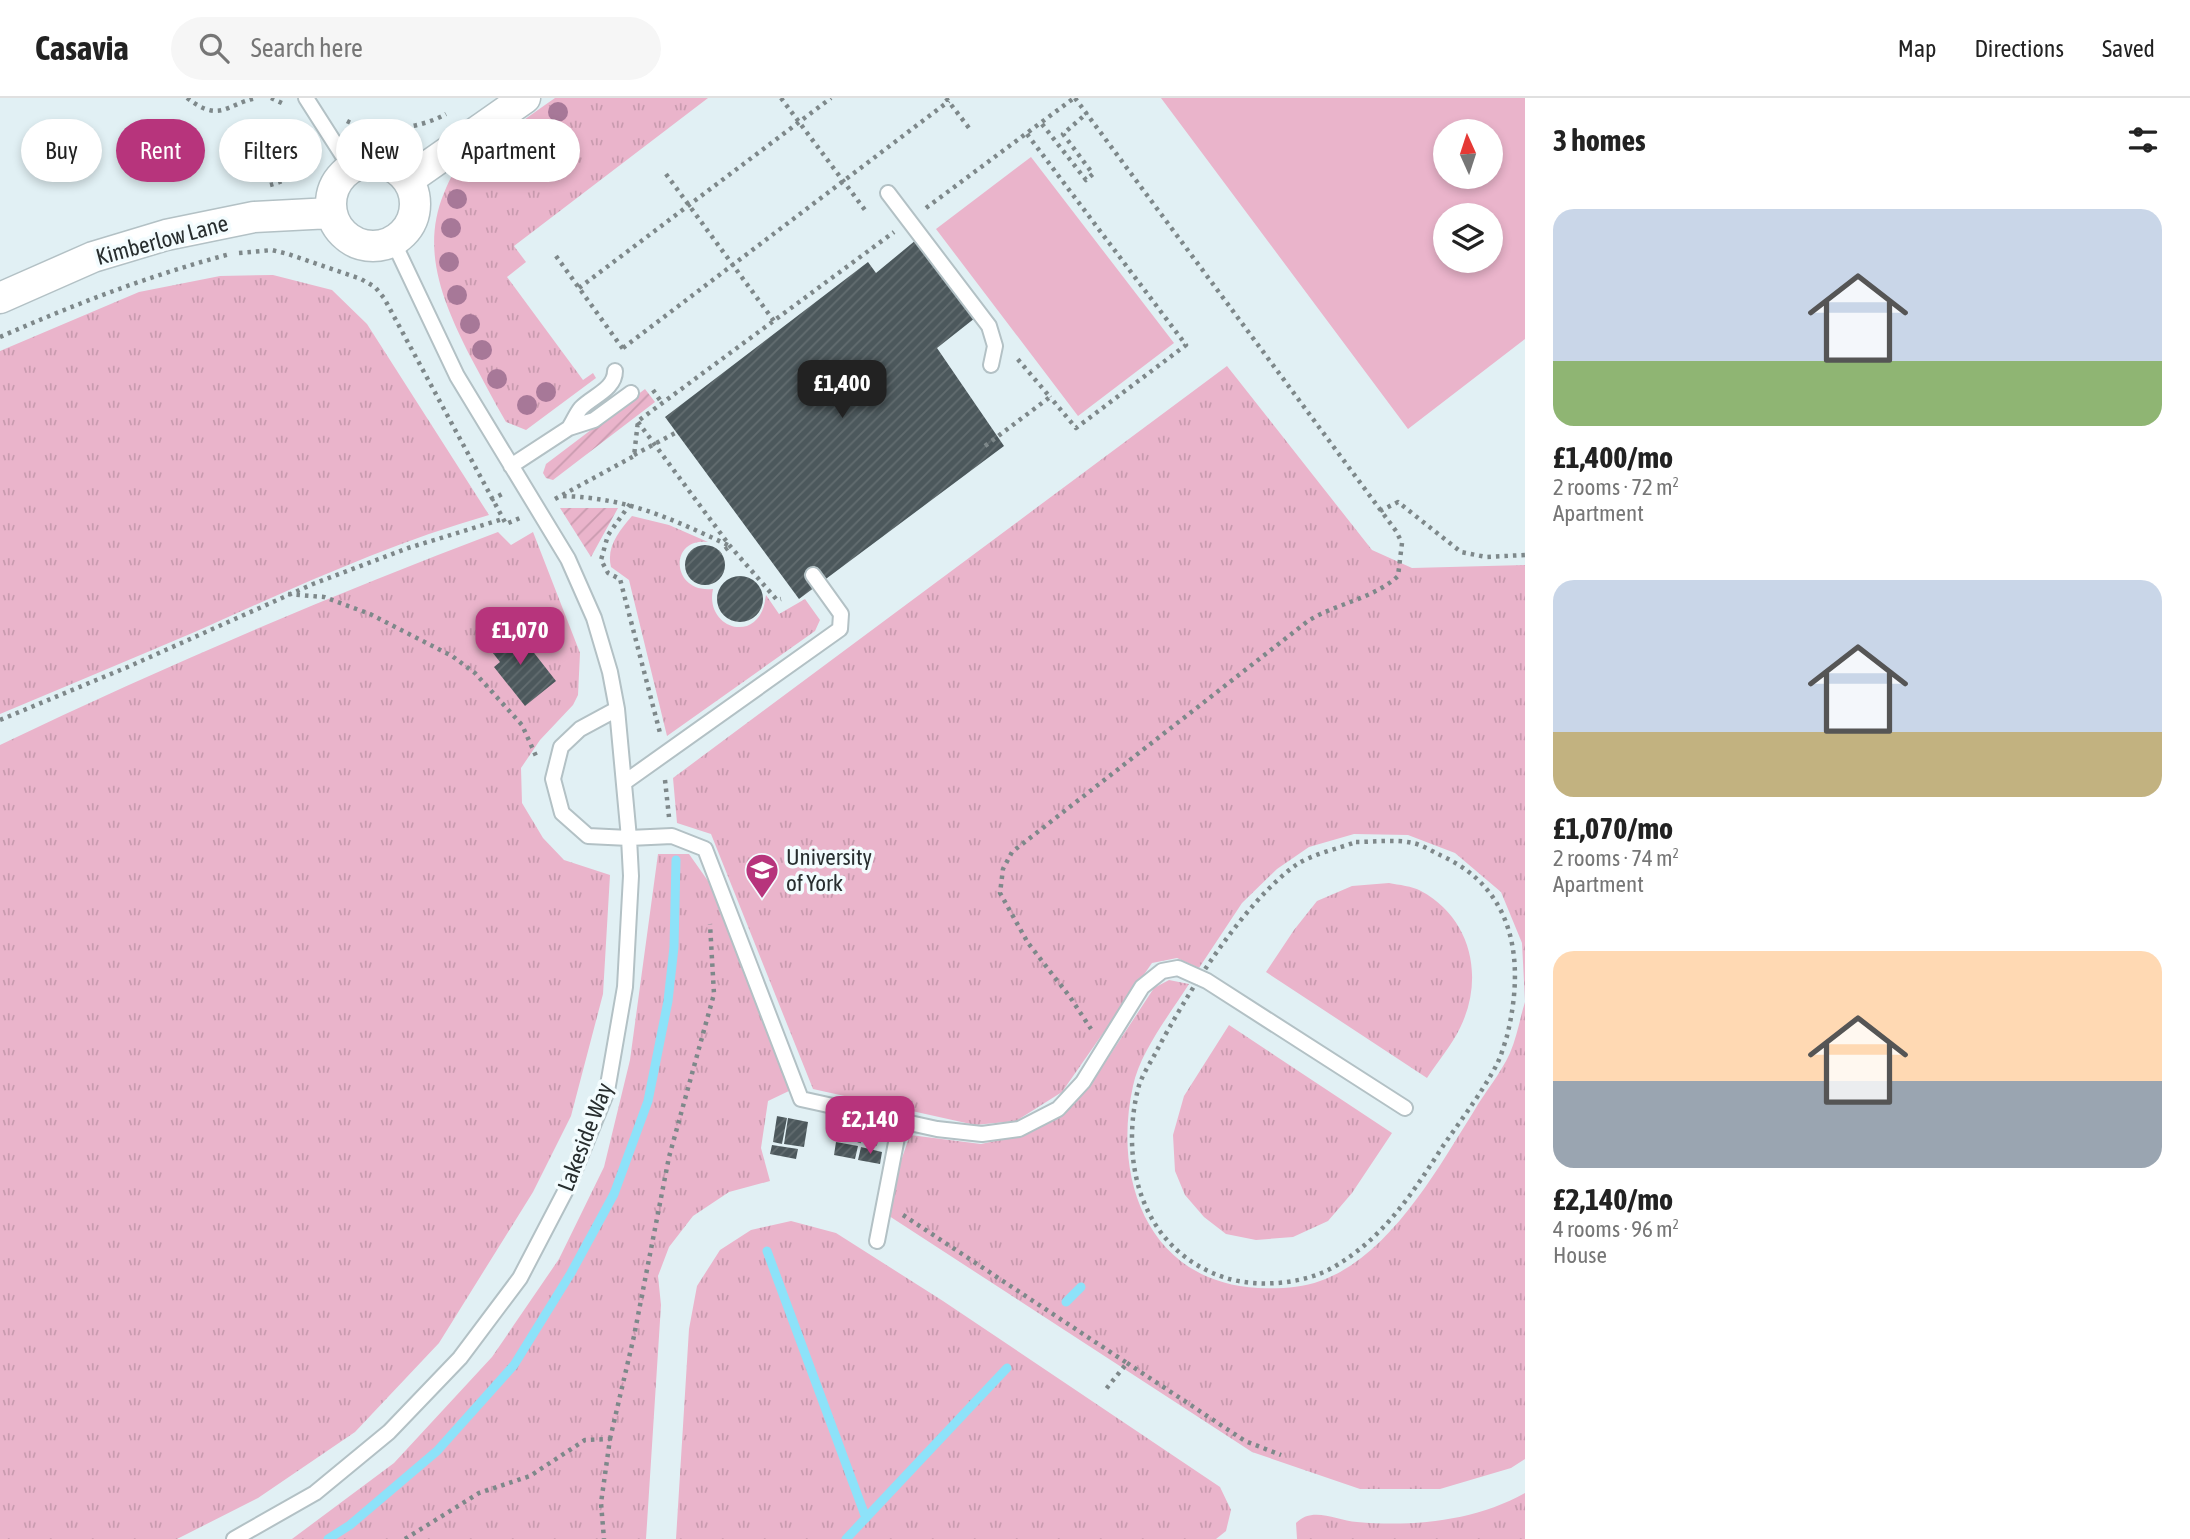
<!DOCTYPE html>
<meta charset="utf-8">
<style>
:root{--surface:#fff;--page:#f6f6f6;--text:#222;--muted:#767676;--line:#e0e0e0;--accent:#b7347c}
body{margin:0;font-family:"Asap Condensed",sans-serif;background:var(--page);color:var(--text);height:100vh;display:flex;flex-direction:column;font-size:26px;white-space:nowrap}
*{box-sizing:border-box;margin:0}
p{font-size:23px;color:var(--muted)}
.icon{flex:none;width:38px;height:38px;fill:none;stroke:currentColor;stroke-width:2;stroke-linecap:round;stroke-linejoin:round}
.map{position:relative;flex:1;overflow:hidden}
.sheet{display:flex;flex-direction:column;background:var(--surface);width:665px}
.sheet>*{flex:none}
.banner{position:absolute;left:21px;top:21px;width:665px;height:63px;display:flex;gap:14px}
.needle{width:46px;rotate:357deg}
.fabs{position:absolute;left:1433px;top:21px;display:grid;gap:14px}
.fabs a{display:grid;place-items:center;width:70px;height:70px;border-radius:50%;background:var(--surface);box-shadow:0 4px 10px #0003;font-size:35px}
.price{position:absolute;translate:-50% -60px;padding:0 16px;border-radius:14px;background:var(--accent);color:#fff;font-size:23px;line-height:46px;filter:drop-shadow(0 2px 4px #0008)}
.price::after{content:'';position:absolute;left:50%;top:42px;width:21px;height:16px;margin-left:-10px;background:inherit;clip-path:polygon(0 0,100% 0,50% 100%)}
.price.selected{background:#222;color:#fff}
ul{padding:0;list-style:none}
li{display:grid;align-content:center;gap:14px;height:371px;padding:0 28px}
li span{display:grid;place-items:center;height:217px;border-radius:21px;color:#555}
li>.icon{margin-inline-start:auto}
span .icon{width:126px;height:126px;fill:#fffc;stroke-width:1}
li b{font-size:30px}
h2{display:flex;justify-content:space-between;align-items:center;height:84px;padding:0 28px;font-size:30px}
.tag{padding:0 24px;border-radius:32px;background:var(--surface);box-shadow:0 4px 10px #0003;font-size:24px;line-height:63px}
.tag.selected{background:var(--accent);color:#fff}
header{display:flex;align-items:center;gap:42px;box-sizing:border-box;height:98px;padding:0 35px;background:var(--surface);border-bottom:2px solid var(--line)}
header strong{font-size:33px}
nav{display:flex;gap:38px;margin-inline-start:auto;font-size:24px}
.search{width:490px;height:63px;background:var(--page);display:flex;align-items:center;gap:18px;box-sizing:border-box;padding:0 24px;border-radius:38px;color:var(--muted);font-size:26px}
main{display:flex;flex:1;min-height:0}
.map>svg:first-child{display:block}
.grass{fill:url(#grass-tufts)}
.garden{fill:url(#garden-furrows)}
.pitch{fill:#eab4cb;fill-rule:evenodd}
.lines{fill:none;stroke-linecap:round;stroke-linejoin:round}
.stream{stroke:#8de2f9;stroke-width:9}
.building{fill:url(#building-hatch)}
.service-casing{stroke:#b3c1c5;stroke-width:18}
.minor-casing{stroke:#b3c1c5;stroke-width:33}
.path{stroke:#7e888a;stroke-width:4.5;stroke-dasharray:3.5 5;stroke-linecap:butt}
.service{stroke:#fff;stroke-width:14}
.minor{stroke:#fff;stroke-width:30}
.tree{fill:#a77898}
.labels{text-anchor:middle;dominant-baseline:central;stroke-width:7;stroke-linejoin:round;paint-order:stroke}
.street-label{font-size:23px;fill:#282e2f;stroke:#f3fcfe}
.poi-label{font-size:23px;fill:#282e2f;stroke:#f3fcfe;text-anchor:start}
</style>
<header>
<strong>Casavia</strong>
<div class="search"><svg class="icon" aria-label="search" viewBox="0 0 24 24"><circle cx="10" cy="10" r="6"/><path d="M15 15l6 6"/></svg>Search here</div>
<nav><a>Map</a><a>Directions</a><a>Saved</a></nav>
</header>
<main>
<div class="map">
<svg width="1525" height="1441" viewBox="0 0 1525 1441">
<defs>
<pattern id="grass-tufts" width="24" height="20" patternUnits="userSpaceOnUse" patternTransform="scale(1.75)"><rect width="24" height="20" fill="#eab4cb"/><path d="M3 7l-1-3M5 7V3M7 7l1-3M15 17l-1-3M17 17v-4M19 17l1-3" fill="none" stroke="#c99baf"/></pattern>
<pattern id="garden-furrows" width="10" height="10" patternUnits="userSpaceOnUse" patternTransform="scale(1.75)"><rect width="10" height="10" fill="#eab4cb"/><path d="M-1 1l2-2M0 10L10 0M9 11l2-2" fill="none" stroke="#c99baf"/></pattern>
<pattern id="building-hatch" width="6" height="6" patternUnits="userSpaceOnUse" patternTransform="scale(1.75)"><rect width="6" height="6" fill="#4c585c"/><path d="M-1 1l2-2M0 6l6-6M5 7l2-2" fill="none" stroke="#636d70"/></pattern>
</defs>
<rect width="100%" height="100%" fill="#e1f0f4"/>
<path class="grass" d="M555 0H708L514 148 526 164 507 179 583 282 593 275 596 280 526 332 506 324C493 302 482 280 470 258 444 206 420 153 444 95 450 80 457 66 470 55 481 44 498 39 511 31 526 21 540 10 555 0Z
M273 177 332 192 367 226 489 417C388 446 293 490 197 533 132 561 66 588 0 616V253L139 194 220 178Z
M1227 268 1372 452 1412 470 1525 467V903L1522 845 1501 794 1455 755 1408 737 1354 736 1309 749 1277 771 1242 805 1199 870 1177 860 1152 865 1062 994 1016 1023 975 1027 813 991 711 736 677 725 673 680Z
M632 418 669 427 708 444C668 439 671 496 713 491 704 531 761 549 766 497L779 516 805 501 820 522 815 533 667 638 629 482 611 469C606 449 619 433 632 418Z
M498 434 511 447 533 434 580 555 578 597 573 607 540 642 521 670 522 705 543 740 564 762 610 777 603 896 571 1018 533 1094 439 1245 355 1334 258 1400 177 1441H0V647C162 569 329 498 498 434Z
M658 756H689L713 790 791 992 768 1003 761 1050 770 1083 729 1094 693 1118 669 1149 658 1178 661 1207 646 1441H292L394 1365 492 1259 559 1161 604 1069 630 962Z
M1389 785C1399 787 1412 788 1421 793 1471 820 1485 879 1460 930 1452 947 1438 963 1427 980L1266 874 1294 832 1317 803 1352 788Z
M1169 882 1189 886C1170 916 1140 954 1133 988 1112 1082 1149 1184 1258 1190 1278 1191 1301 1190 1320 1183 1389 1159 1437 1072 1474 1013 1485 994 1501 975 1510 955 1517 939 1520 920 1525 904V1361L1511 1370 1440 1391H1360L1252 1354 883 1114 910 1037 981 1046 1027 1036 1053 1022 1087 992 1154 890Z
M1229 927 1392 1035 1352 1095 1328 1123 1293 1139 1256 1142 1226 1136 1204 1119 1185 1097 1175 1073 1173 1037 1184 998Z
M791 1123 836 1135 943 1203 1220 1389 1231 1412 1226 1433 1216 1441H676L689 1231 697 1188 720 1152 751 1132Z
M1525 1395V1441H1297L1296 1425C1312 1408 1336 1422 1357 1424 1413 1429 1475 1423 1525 1395Z"/>
<path class="garden" d="M645 291 655 304 553 382 546 380 543 375 546 366Z
M560 410H618L591 459Z"/>
<path class="pitch" d="M1161 0H1525V241L1408 331ZM1491 33V79H1446V33ZM1491 117V163H1446V117Z
M1031 59 1174 245 1078 318 936 131Z"/>
<g class="lines">
<path class="stream" d="M767 1153 866 1420
M1066 1204 1081 1189
M328 1441 350 1427 437 1353 514 1267 571 1175 614 1096 648 1003 668 903 674 849 676 762
M846 1441 1007 1270"/>
</g>
<path class="building" d="M916 142 975 220 937 250 1004 348 799 501 665 319 868 164 876 175Z
M685 467a20 20 0 1 1 40 0a20 20 0 1 1-40 0Z
M717 501a23 23 0 1 1 46 0a23 23 0 1 1-46 0Z
M505 529 518 546 524 542 556 583 525 608 494 569 500 564 485 545Z
M777 1018 787 1020 782 1046 773 1044Z
M788 1020 808 1024 804 1049 784 1046Z
M836 1044 858 1048 855 1061 834 1057Z
M772 1047 798 1051 796 1061 770 1056Z
M861 1049 882 1054 880 1066 858 1062Z"/>
<g class="lines">
<defs>
<path id="service" d="M306 0 350 69
M888 95 989 228 995 248 991 267
M569 330C573 324 576 316 581 310 593 298 615 291 615 273
M511 368 569 330 594 322 631 295
M617 611 580 631 561 649 553 681 562 715 588 738 629 740 672 738 705 751 801 1001 937 1031 982 1036 1019 1031 1058 1011 1083 984 1142 889 1162 873 1178 870 1207 883 1405 1010
M625 684 840 531 841 516 813 477
M877 1143 900 1024
M234 1441 315 1395 389 1334 460 1260 520 1180 569 1086 607 993 625 889 631 778 629 740 617 611 610 574 594 520 568 461 457 278 393 143"/>
<path id="minor" d="M331 106a42 42 0 1 1 84 0a42 42 0 1 1-84 0Z
M408 82 525 0
M0 200 93 159 166 137 254 119 331 115"/>
</defs>
<use href="#service" class="service-casing"/>
<use href="#minor" class="minor-casing"/>
<path class="path" d="M187 0C220 25 225 7 256 0
M271 0 286 7
M781 0 865 112
M946 0 969 30
M1075 0 1396 433 1402 445 1398 478C1373 501 1337 505 1308 523L1012 754 1003 771 1000 795 1028 845 1070 899 1091 931
M347 23C373 37 420 31 446 16
M1042 26 1086 82 1093 76 1063 36 1087 15
M1027 36 1186 247 1076 330 1050 299
M666 76 774 223
M270 87C289 82 311 73 314 51
M926 110 1074 0
M239 155 272 152 288 156 361 181 375 189 384 200 506 426 520 420
M556 158 623 251
M579 190 831 0
M0 239C75 206 151 177 230 156
M623 250 949 3
M653 292 662 305
M638 324 730 448 777 502 781 501
M985 348 1050 299 1015 258
M634 357 677 334
M563 398C629 400 672 421 730 448L720 455
M555 401 634 358 638 323 894 134
M491 402 506 394
M630 406 608 437 601 462 608 475 620 481 660 635
M1380 413 1398 404 1461 454 1486 459 1525 457
M288 496 324 499 370 516 452 558 475 575 522 627 536 658
M0 622 130 568 313 486 408 450 503 421
M665 682 669 719
M1356 744C1374 744 1396 741 1413 745 1423 747 1433 754 1442 758 1516 792 1525 865 1507 938 1504 947 1501 959 1496 968 1481 996 1461 1022 1443 1048 1412 1096 1383 1141 1332 1170 1303 1186 1258 1190 1226 1180 1144 1154 1119 1068 1138 991 1141 979 1149 967 1155 956 1186 897 1242 806 1296 767 1312 756 1337 751 1356 744Z
M833 1037 875 1046V1044
M903 1117 1127 1265 1106 1291
M1127 1265 1245 1343 1281 1357
M610 1341 634 1238 669 1059 714 896 710 826
M405 1441 479 1395 530 1378 585 1342 610 1341 601 1405 604 1441"/>
<use href="#service" class="service"/>
<use href="#minor" class="minor"/>
</g>
<g class="tree">
<circle cx="558" cy="14" r="10"/>
<circle cx="531" cy="32" r="10"/>
<circle cx="503" cy="50" r="10"/>
<circle cx="477" cy="70" r="10"/>
<circle cx="457" cy="101" r="10"/>
<circle cx="451" cy="130" r="10"/>
<circle cx="449" cy="164" r="10"/>
<circle cx="457" cy="197" r="10"/>
<circle cx="470" cy="226" r="10"/>
<circle cx="482" cy="252" r="10"/>
<circle cx="497" cy="281" r="10"/>
<circle cx="546" cy="294" r="10"/>
<circle cx="527" cy="307" r="10"/>
</g>
<defs>
<symbol id="university-pin" viewBox="-11 -11 22 30"><path d="M0 17L-7.5 6A9.5 9.5 0 1 1 7.5 6Z" fill="#b7347c" stroke="#f3fcfe"/><path d="M0-5L7-2L0 1L-7-2ZM-4 1L0 2.5L4 1V4Q0 6-4 4Z" fill="#fff"/></symbol>
</defs>
<g fill-rule="evenodd">
<use href="#university-pin" x="743" y="753" width="38" height="52"/>
</g>
<g class="labels">
<g class="street-label">
<text transform="translate(162 142) rotate(-15)">Kimberlow Lane</text>
<text transform="translate(585 1039) rotate(-69)">Lakeside Way</text>
</g>
<g class="poi-label">
<text x="786" y="759">University<tspan x="786" dy="26">of York</tspan></text>
</g>
</g>
</svg>
<div class="fabs">
<a><svg class="needle" viewBox="-14 -14 28 28"><path d="M0-13l5 13h-10z" fill="#e53935"/><path d="M0 13l5-13h-10z" fill="#767676"/></svg></a>
<a><svg class="icon" aria-label="layers" viewBox="0 0 24 24"><path d="M12 4l9 5-9 5-9-5zM3 14l9 5 9-5"/></svg></a>
</div>
<b class="price selected" style="left:842px;top:322px">£1,400</b>
<b class="price" style="left:520px;top:569px">£1,070</b>
<b class="price" style="left:870px;top:1058px">£2,140</b>
<div class="banner">
<a class="tag">Buy</a>
<a class="tag selected">Rent</a>
<a class="tag">Filters</a>
<a class="tag">New</a>
<a class="tag">Apartment</a>
</div>
</div>
<section class="sheet">
<h2>3 homes<svg class="icon" aria-label="filters" viewBox="0 0 24 24"><path d="M4 7h16M4 17h16"/><circle cx="9" cy="7" r="2"/><circle cx="15" cy="17" r="2"/></svg></h2>
<ul>
<li><span style="background:linear-gradient(#c9d6e8 70%,#8fb573 0)"><svg class="icon" aria-label="home" viewBox="0 0 24 24"><path d="M3 11l9-7 9 7M6 9v11h12V9"/></svg></span><div><b>£1,400/mo</b><p>2 rooms · 72 m²</p><p>Apartment</p></div></li>
<li><span style="background:linear-gradient(#c9d6e8 70%,#c2b280 0)"><svg class="icon" aria-label="home" viewBox="0 0 24 24"><path d="M3 11l9-7 9 7M6 9v11h12V9"/></svg></span><div><b>£1,070/mo</b><p>2 rooms · 74 m²</p><p>Apartment</p></div></li>
<li><span style="background:linear-gradient(#ffd9b3 60%,#9aa5b1 0)"><svg class="icon" aria-label="home" viewBox="0 0 24 24"><path d="M3 11l9-7 9 7M6 9v11h12V9"/></svg></span><div><b>£2,140/mo</b><p>4 rooms · 96 m²</p><p>House</p></div></li>
</ul>
</section>
</main>
